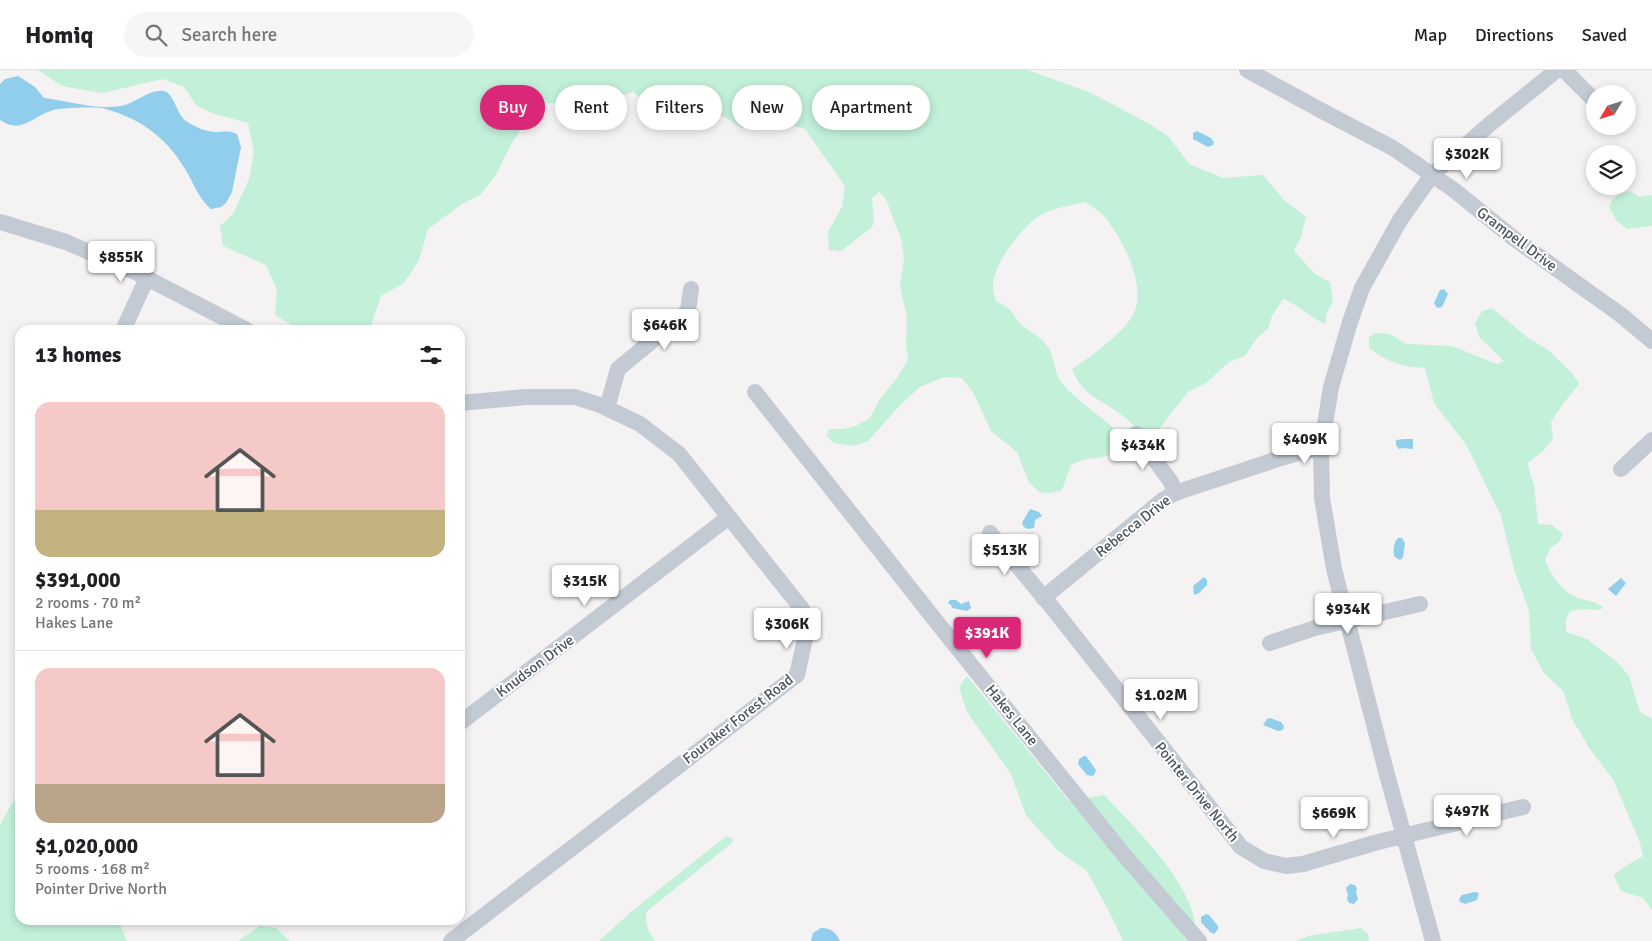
<!DOCTYPE html>
<meta charset="utf-8">
<style>
:root{--surface:#fff;--page:#f6f6f6;--text:#202124;--muted:#757577;--line:#e0e0e0;--accent:#db2777}
body{margin:0;font-family:Signika,sans-serif;background:var(--page);color:var(--text);height:100vh;display:flex;flex-direction:column;font-size:19px;white-space:nowrap}
*{box-sizing:border-box;margin:0}
p{font-size:16px;color:var(--muted)}
.icon{flex:none;width:28px;height:28px;fill:none;stroke:currentColor;stroke-width:2;stroke-linecap:round;stroke-linejoin:round}
.map{position:relative;flex:1;overflow:hidden}
.side{position:absolute;left:15px;top:255px;width:450px;height:600px;display:flex;flex-direction:column;background:var(--surface);border-radius:15px;box-shadow:0 2px 8px #0003}
.side>*{flex:none}
.top-card{position:absolute;left:480px;top:15px;width:475px;height:45px;display:flex;gap:10px}
.needle{width:32px;rotate:232deg}
.buttons{position:absolute;left:1586px;top:15px;display:grid;gap:10px}
.buttons a{display:grid;place-items:center;width:50px;height:50px;border-radius:50%;background:var(--surface);box-shadow:0 2px 8px #0003;font-size:25px}
.price{position:absolute;translate:-50% -42px;padding:0 11px;border-radius:5px;background:#fff;color:#222;font-size:16px;line-height:32px;filter:drop-shadow(0 1px 2px #0008)}
.price::after{content:'';position:absolute;left:50%;top:30px;width:15px;height:11px;margin-left:-8px;background:inherit;clip-path:polygon(0 0,100% 0,50% 100%)}
.price.selected{background:var(--accent);color:#fff}
ul{padding:0;list-style:none}
li{display:grid;align-content:center;gap:10px;height:265px;padding:0 20px}
li+li{border-top:1px solid var(--line)}
li span{display:grid;place-items:center;height:155px;border-radius:15px;color:#555}
li>.icon{margin-inline-start:auto}
span .icon{width:90px;height:90px;fill:#fffc;stroke-width:1}
li b{font-size:21px}
h2{display:flex;justify-content:space-between;align-items:center;height:60px;padding:0 20px;font-size:21px}
.chip{padding:0 18px;border-radius:22px;background:var(--surface);box-shadow:0 2px 8px #0003;font-size:18px;line-height:45px}
.chip.selected{background:var(--accent);color:#fff}
header{display:flex;align-items:center;gap:30px;box-sizing:border-box;height:70px;padding:0 25px;background:var(--surface);border-bottom:1px solid var(--line)}
header strong{font-size:24px}
nav{display:flex;gap:28px;margin-inline-start:auto;font-size:18px}
.search{width:350px;height:45px;background:var(--page);display:flex;align-items:center;gap:12px;box-sizing:border-box;padding:0 18px;border-radius:28px;color:var(--muted);font-size:19px}
.map>svg:first-child{display:block}
.green{fill:#c2f0d9}
.water{fill:#90ceec}
.lines{fill:none;stroke-linecap:round;stroke-linejoin:round}
.street{stroke:#c3cad3;stroke-width:16}
.labels{text-anchor:middle;dominant-baseline:central;stroke-width:4;stroke-linejoin:round;paint-order:stroke}
.street-label{font-size:15px;fill:#4a5360;stroke:#fff}
</style>
<header>
<strong>Homiq</strong>
<div class="search"><svg class="icon" aria-label="search" viewBox="0 0 24 24"><circle cx="10" cy="10" r="6"/><path d="M15 15l6 6"/></svg>Search here</div>
<nav><a>Map</a><a>Directions</a><a>Saved</a></nav>
</header>
<div class="map">
<svg width="1652" height="871" viewBox="0 0 1652 871">
<rect width="100%" height="100%" fill="#f4f2f2"/>
<path class="green" d="M38 0H1028L1091 23 1148 53 1168 66 1189 94 1223 108 1263 105 1284 130 1306 147 1301 167 1294 181 1315 204 1330 212 1333 231 1326 245V254C1310 248 1299 235 1283 229L1272 246 1268 259 1257 268 1245 286 1229 292 1206 313 1188 322 1155 364 1146 367C1136 358 1127 348 1116 341 1096 327 1082 324 1072 299 1088 289 1126 261 1134 243 1147 215 1122 167 1103 145 1098 140 1091 136 1085 132 1072 135 1059 137 1047 142 1026 150 993 193 993 216 993 221 995 226 995 231 1015 239 1010 244 1023 256 1032 264 1043 267 1049 279 1057 295 1052 303 1068 320 1086 338 1108 351 1126 370 1116 388 1104 387 1086 389 1081 390 1075 393 1071 395L1062 420 1051 423 1039 422 1029 412 1017 382 991 361 974 324 962 308 944 307 920 317 901 334 868 371 853 376 834 373 827 366 829 359H843L856 356 870 348 880 329 897 308 908 290 906 274 907 247 900 216 904 188 901 169 886 129 879 122 872 128 874 152 872 157 841 181 829 180 828 162 842 137 845 116 805 59 788 54 742 58 725 47 701 39 678 46 651 36 633 22 618 26 603 33 587 35 546 33 525 52 508 80 496 105 480 125 462 134 428 159 419 190 404 213 381 226 369 260H301L275 245 277 220 266 195 223 176 220 156 233 144 249 109 254 82 248 53 215 44 197 36 184 17 163 9 102 23 62 16Z
M1630 121 1640 127 1652 125V156L1627 159 1616 150 1609 137C1612 127 1620 123 1630 121Z
M1492 238 1528 268 1548 280 1572 303 1579 314 1562 335 1551 352 1553 369 1543 381 1527 393 1534 415 1538 454 1552 455 1563 464 1559 472 1550 478 1545 490C1551 507 1563 523 1581 529 1590 531 1596 532 1603 537L1600 540 1582 539 1570 541 1566 550V562L1587 569 1617 592 1629 606 1640 642 1652 649V840L1643 828 1621 821 1614 805 1624 797 1643 786 1640 773 1614 711 1590 679 1573 651 1563 621 1544 603 1531 579 1529 541 1514 499 1501 446 1467 376 1434 333 1425 298C1400 296 1390 293 1369 278V267L1376 263 1389 264 1407 274 1452 276 1497 294 1504 291 1480 268 1475 254 1482 241Z
M967 606 1069 731 1104 725C1132 754 1180 802 1192 841 1195 850 1196 861 1198 871H1123L1113 849 1087 801 1057 780 1026 745 1011 704 967 642 959 617Z
M20 703V850H118L127 871H0V755L17 724Z
M725 767H731L733 772 646 842C645 853 648 861 655 871H599L632 841Z
M260 856 276 858 290 871H238Z
M1361 858 1368 864 1369 871H1296L1308 866Z"/>
<path class="water" d="M18 6 35 17 44 28C70 31 95 40 121 36 135 34 149 19 164 21 174 23 177 45 186 51 195 57 204 61 215 62 223 62 229 60 237 64L241 77 232 122 226 133 221 137 211 139C200 130 195 117 188 104 169 70 144 50 106 39 98 36 61 38 53 40 33 46 21 65 0 50V14L5 9Z
M1197 61 1211 68 1214 72 1213 75 1208 77 1193 69V63Z
M1444 219 1448 224 1442 237 1437 238 1434 233 1440 220Z
M1404 369H1413V379L1402 378 1399 379 1396 375V370Z
M1030 439 1039 442 1042 446 1035 450 1034 458 1028 459 1024 457 1022 453Z
M1398 468H1402L1405 473 1403 487 1400 490 1395 487C1392 483 1394 472 1398 468Z
M1204 507 1207 510V515L1199 523 1194 525 1193 516Z
M1621 508 1626 513 1616 526 1608 519Z
M950 530H956L961 534 969 531 971 538 967 541 952 538 951 535 948 533Z
M1270 648 1281 652 1284 656 1283 660 1278 661 1263 655 1267 649Z
M1084 686H1086L1096 700 1094 705 1092 706 1087 705 1078 694 1079 689Z
M1350 814 1355 815 1357 819 1356 823 1358 829 1354 834 1349 833 1347 829 1348 825 1346 818Z
M1474 822 1479 823 1477 830 1465 834 1460 832 1459 829 1462 825Z
M1206 844 1209 845 1218 856V859L1214 864 1210 862 1201 852V847Z
M821 858C831 858 836 862 840 871H811L813 863Z"/>
<g class="lines">
<path class="street" d="M1247 0 1326 43 1393 78 1454 120 1512 167 1621 245 1652 271
M1564 0 1595 31
M0 152 66 172 135 202 247 260
M123 260 147 208
M755 322 943 560 1124 785 1199 871
M607 338 618 299 688 241 691 219
M1136 364 1171 412 1175 423
M1621 399 1652 370
M990 463 1051 536 1241 777 1264 791 1286 796 1303 794 1378 772 1523 737
M1043 528 1163 430 1175 423 1281 388 1309 380 1321 379
M1270 573 1315 558 1420 534
M460 653 729 447
M451 871 797 605 805 569 802 539 679 384 640 354 600 335 575 327H526L460 333
M1433 871 1386 701 1334 499 1322 428 1321 379 1331 317 1350 252 1362 218 1400 150 1432 105 1490 54 1557 0"/>
</g>
<g class="labels">
<g class="street-label">
<text transform="translate(1517 169) rotate(37)">Grampell Drive</text>
<text transform="translate(1133 456) rotate(-38)">Rebecca Drive</text>
<text transform="translate(535 596) rotate(-37)">Knudson Drive</text>
<text transform="translate(1012 645) rotate(51)">Hakes Lane</text>
<text transform="translate(738 649) rotate(-38)">Fouraker Forest Road</text>
<text transform="translate(1197 722) rotate(51)">Pointer Drive North</text>
</g>
</g>
</svg>
<div class="buttons">
<a><svg class="needle" viewBox="-14 -14 28 28"><path d="M0-13l5 13h-10z" fill="#e53935"/><path d="M0 13l5-13h-10z" fill="#757577"/></svg></a>
<a><svg class="icon" aria-label="layers" viewBox="0 0 24 24"><path d="M12 4l9 5-9 5-9-5zM3 14l9 5 9-5"/></svg></a>
</div>
<b class="price" style="left:1467px;top:110px">$302K</b>
<b class="price" style="left:121px;top:213px">$855K</b>
<b class="price" style="left:665px;top:281px">$646K</b>
<b class="price" style="left:1305px;top:395px">$409K</b>
<b class="price" style="left:1143px;top:401px">$434K</b>
<b class="price" style="left:1005px;top:506px">$513K</b>
<b class="price" style="left:585px;top:537px">$315K</b>
<b class="price" style="left:1348px;top:565px">$934K</b>
<b class="price" style="left:787px;top:580px">$306K</b>
<b class="price selected" style="left:987px;top:589px">$391K</b>
<b class="price" style="left:1161px;top:651px">$1.02M</b>
<b class="price" style="left:1467px;top:767px">$497K</b>
<b class="price" style="left:1334px;top:769px">$669K</b>
<div class="top-card">
<a class="chip selected">Buy</a>
<a class="chip">Rent</a>
<a class="chip">Filters</a>
<a class="chip">New</a>
<a class="chip">Apartment</a>
</div>
<section class="side">
<h2>13 homes<svg class="icon" aria-label="filters" viewBox="0 0 24 24"><path d="M4 7h16M4 17h16"/><circle cx="9" cy="7" r="2"/><circle cx="15" cy="17" r="2"/></svg></h2>
<ul>
<li><span style="background:linear-gradient(#f6c9c9 70%,#c2b280 0)"><svg class="icon" aria-label="home" viewBox="0 0 24 24"><path d="M3 11l9-7 9 7M6 9v11h12V9"/></svg></span><div><b>$391,000</b><p>2 rooms · 70 m²</p><p>Hakes Lane</p></div></li>
<li><span style="background:linear-gradient(#f6c9c9 75%,#b9a48a 0)"><svg class="icon" aria-label="home" viewBox="0 0 24 24"><path d="M3 11l9-7 9 7M6 9v11h12V9"/></svg></span><div><b>$1,020,000</b><p>5 rooms · 168 m²</p><p>Pointer Drive North</p></div></li>
</ul>
</section>
</div>
